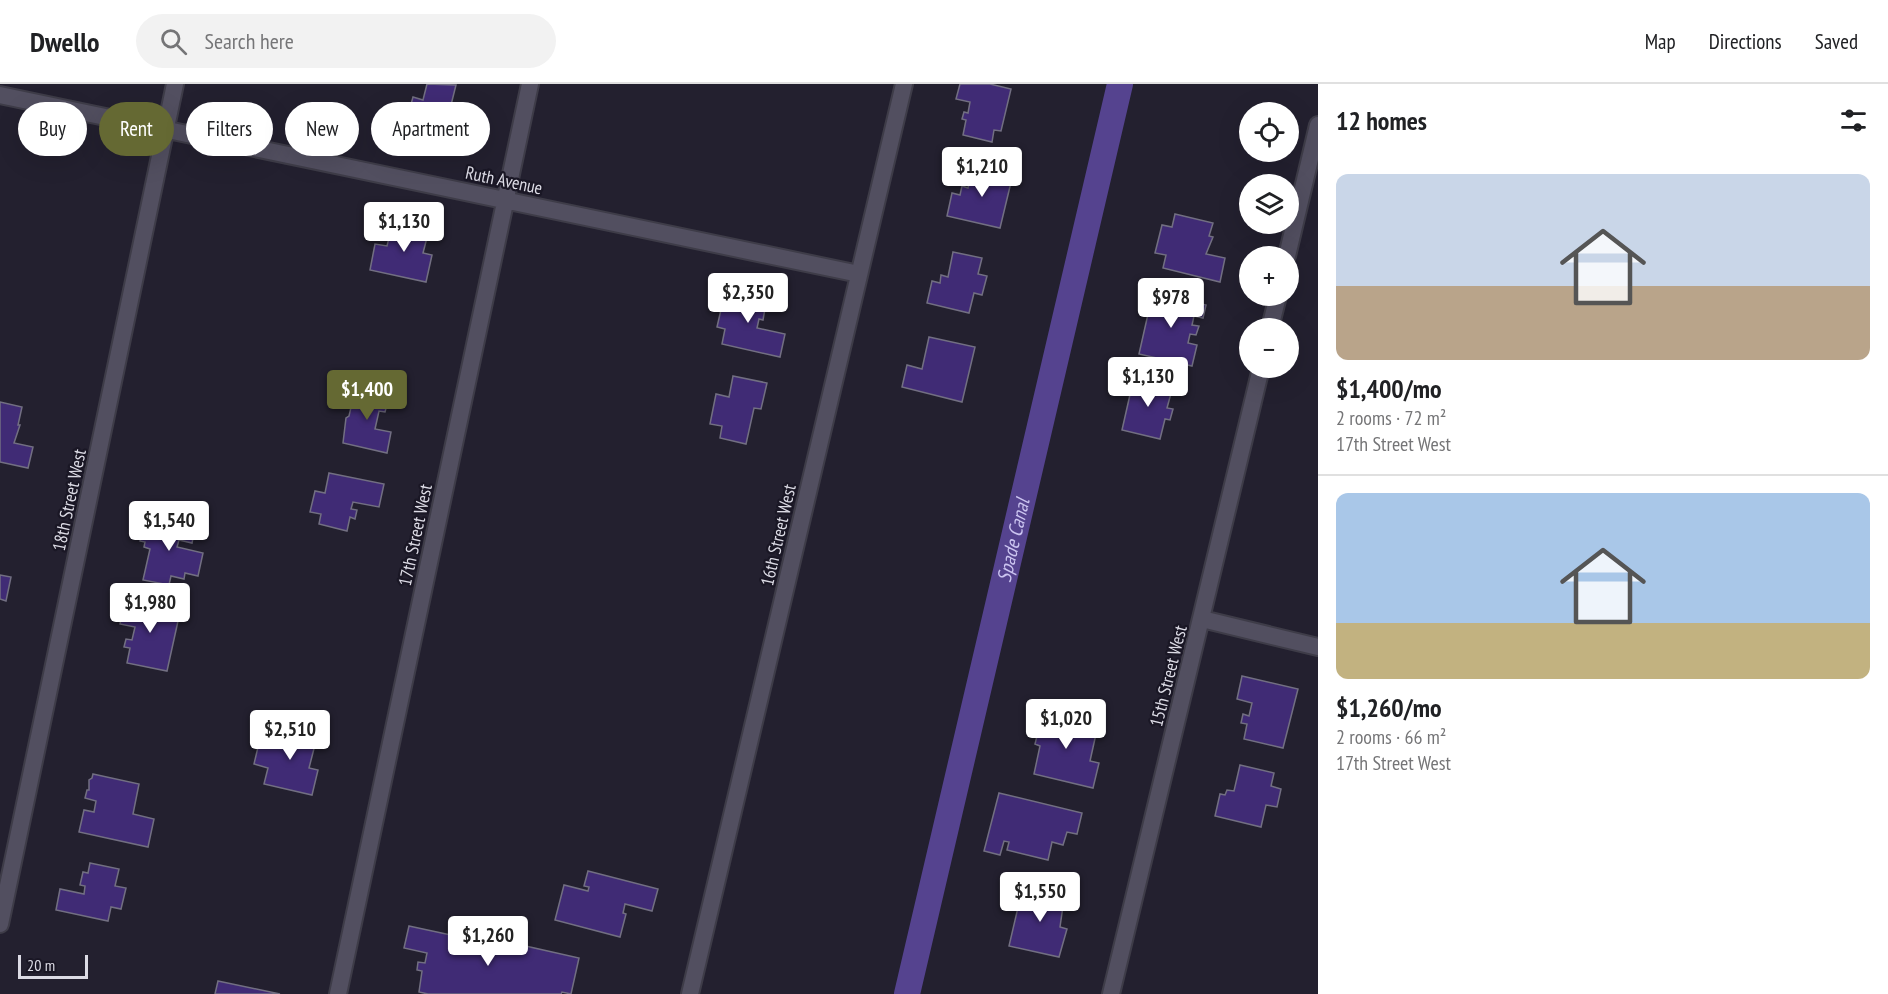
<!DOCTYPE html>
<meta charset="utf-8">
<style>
:root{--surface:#fff;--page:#f2f2f2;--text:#202124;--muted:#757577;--line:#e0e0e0;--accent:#656933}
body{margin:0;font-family:"PT Sans Narrow",sans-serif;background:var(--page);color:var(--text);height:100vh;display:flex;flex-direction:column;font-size:22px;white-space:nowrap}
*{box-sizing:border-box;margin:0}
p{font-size:20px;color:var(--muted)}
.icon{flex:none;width:33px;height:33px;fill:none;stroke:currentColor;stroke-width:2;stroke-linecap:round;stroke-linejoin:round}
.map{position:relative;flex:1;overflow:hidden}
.panel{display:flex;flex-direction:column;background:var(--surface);width:570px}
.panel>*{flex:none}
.hud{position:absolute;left:18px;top:18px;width:570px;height:54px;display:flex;gap:12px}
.tools{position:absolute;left:1239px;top:18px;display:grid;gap:12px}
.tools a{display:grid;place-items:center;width:60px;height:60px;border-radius:50%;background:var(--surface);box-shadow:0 6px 24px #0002;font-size:30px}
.scale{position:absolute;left:18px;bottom:15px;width:70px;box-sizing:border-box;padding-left:6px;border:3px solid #dcdbe5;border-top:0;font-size:16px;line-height:21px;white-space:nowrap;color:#dcdbe5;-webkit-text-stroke:4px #1a1725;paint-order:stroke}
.price{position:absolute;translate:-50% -51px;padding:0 14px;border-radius:6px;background:#fff;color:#222;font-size:20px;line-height:39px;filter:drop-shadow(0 2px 3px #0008)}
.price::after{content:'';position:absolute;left:50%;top:36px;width:18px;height:14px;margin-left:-9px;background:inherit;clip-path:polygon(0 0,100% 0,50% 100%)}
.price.on{background:var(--accent);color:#fff}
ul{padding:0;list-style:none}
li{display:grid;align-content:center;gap:12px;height:318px;padding:0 18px}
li+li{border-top:2px solid var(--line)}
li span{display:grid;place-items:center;height:186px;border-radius:12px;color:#555}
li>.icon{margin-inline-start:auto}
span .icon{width:108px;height:108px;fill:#fffc;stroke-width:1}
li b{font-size:26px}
h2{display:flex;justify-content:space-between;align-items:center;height:72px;padding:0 18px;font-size:26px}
.chip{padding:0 21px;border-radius:27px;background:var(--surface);box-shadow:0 6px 24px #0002;font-size:21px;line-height:54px}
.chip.on{background:var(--accent);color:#fff}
header{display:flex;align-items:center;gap:36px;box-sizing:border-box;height:84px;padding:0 30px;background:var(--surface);border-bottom:2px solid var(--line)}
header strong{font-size:28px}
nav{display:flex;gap:33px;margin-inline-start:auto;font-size:21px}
.search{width:420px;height:54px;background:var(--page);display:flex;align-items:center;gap:15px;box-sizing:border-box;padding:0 21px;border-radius:33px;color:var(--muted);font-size:22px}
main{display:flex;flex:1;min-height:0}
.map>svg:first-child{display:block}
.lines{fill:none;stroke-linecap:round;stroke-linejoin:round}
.canal{stroke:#55438f;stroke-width:26}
.building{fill:#402b75;stroke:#726f82;stroke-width:1.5}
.minor-casing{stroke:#3e3c48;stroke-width:20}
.minor{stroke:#524f60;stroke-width:16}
.labels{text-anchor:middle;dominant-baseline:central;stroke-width:4.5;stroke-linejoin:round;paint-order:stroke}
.street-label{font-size:18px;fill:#dcdbe5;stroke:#1a1725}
.water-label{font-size:20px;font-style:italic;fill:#cbc4f0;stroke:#1a1725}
</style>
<header>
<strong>Dwello</strong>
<div class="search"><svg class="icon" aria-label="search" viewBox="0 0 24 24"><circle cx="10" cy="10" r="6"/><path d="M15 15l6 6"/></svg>Search here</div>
<nav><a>Map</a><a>Directions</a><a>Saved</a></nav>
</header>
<main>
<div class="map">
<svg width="1318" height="910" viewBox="0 0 1318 910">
<rect width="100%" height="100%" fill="#23202f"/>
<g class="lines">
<path class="canal" id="s1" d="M907 910 1120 0"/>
</g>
<path class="building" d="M427 0 456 1 449 29 454 30 452 35 448 34 442 58 414 52 421 26 410 24 413 13 423 16Z
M960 0H990L1011 5 1001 47 994 46 992 58 963 51 966 36 962 35 964 28 968 29 970 18 956 15Z
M973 81 1013 90 1000 144 947 132 952 109 960 111 962 102 968 104Z
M1175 130 1213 139 1209 152 1213 153 1206 170 1225 174 1220 198 1163 184 1166 171 1155 169 1162 141 1172 143Z
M399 135 430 142 423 169 432 171 426 198 370 186 375 160 387 162 390 150 396 151Z
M953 168 982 174 978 190 987 192 982 211 974 209 969 229 927 219 932 197 940 199 941 191 948 193Z
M726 204 767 213 763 236 759 235 757 244 785 250 780 273 722 260 725 245 717 243Z
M1153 208 1206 221 1203 234 1194 232 1192 241 1199 242 1196 251 1190 250 1188 259 1197 261 1192 282 1139 270Z
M929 253 975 263 962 318 902 303 907 281 922 285Z
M733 292 767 299 761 325 754 324 746 360 720 354 722 342 710 340 716 310 729 313Z
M1134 293 1173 302 1167 324 1173 325 1170 336 1165 335 1160 355 1122 346Z
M356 302 390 310 385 328 379 327 375 345 391 348 387 369 343 359 346 334 349 332Z
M0 318 22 323 18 341H20L14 359 33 363 28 384 0 378Z
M329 389 384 400 379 423 353 418 351 425 357 426 355 435 350 433 347 447 319 440 321 430 310 428 315 407 325 409Z
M145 435 195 445 192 459 179 456 177 463 203 469 198 492 185 489 184 495 171 492 169 501 143 496 150 465 144 463 145 458 140 457Z
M0 491 11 493 6 517 0 515Z
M125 516 180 528 167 587 127 579 130 564 124 563 126 555 132 556 135 543 120 540Z
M1242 592 1298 605 1283 664 1244 655 1247 640 1241 639 1243 630 1249 632 1252 619 1237 615Z
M1043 628 1098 641 1090 677 1099 679 1093 704 1034 690 1040 662 1035 660Z
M292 643 318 649 309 684 318 686 312 711 264 700 268 684 254 680 259 659 273 663 275 650 290 653Z
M1240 681 1274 689 1271 702 1281 705 1277 723 1266 721 1261 743 1215 732 1220 710 1225 711 1227 706 1234 707Z
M93 690 139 700 133 730 154 735 148 763 79 748 84 726 94 728 96 717 85 714 87 706H89V696L92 694Z
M999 709 1082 729 1077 750 1067 748 1063 761 1052 758 1048 776 1007 766 1009 758 1004 757 1000 771 984 767Z
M90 779 119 785 115 802 126 804 121 825 111 823 108 837 56 826 60 805 84 810 85 802 80 801 83 788 88 789Z
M588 787 658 805 652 827 625 820 623 829 626 830 620 853 555 836 564 801 588 807 589 803 584 802Z
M1038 802 1065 808 1060 843 1067 845 1059 873 1009 862 1020 815 1034 819Z
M409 842 521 866V861L579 874 571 910 562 908 561 910H428L419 908 422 887 417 886 418 878 425 879 427 869 404 864Z
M218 897 280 910H215Z"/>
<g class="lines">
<defs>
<path id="minor" d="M0 11 859 190
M1287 172 1318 41
M1270 244 1278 212
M1202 535 1318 563
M0 840 175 0
M338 910 530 0
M690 910 904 0
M1111 910 1261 284"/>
</defs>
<use href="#minor" class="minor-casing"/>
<use href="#minor" class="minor"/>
</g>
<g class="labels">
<g class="street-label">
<text transform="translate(504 96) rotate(12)">Ruth Avenue</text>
<text transform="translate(69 416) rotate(-78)">18th Street West</text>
<text transform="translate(415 451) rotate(-78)">17th Street West</text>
<text transform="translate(778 451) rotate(-77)">16th Street West</text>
<text transform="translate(1168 592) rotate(-76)">15th Street West</text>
</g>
<g class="water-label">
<text stroke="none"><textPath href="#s1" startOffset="466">Spade Canal</textPath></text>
</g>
</g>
</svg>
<div class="tools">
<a><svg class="icon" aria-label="locate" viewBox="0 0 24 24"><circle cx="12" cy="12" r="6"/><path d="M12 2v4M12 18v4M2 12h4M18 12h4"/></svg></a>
<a><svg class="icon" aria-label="layers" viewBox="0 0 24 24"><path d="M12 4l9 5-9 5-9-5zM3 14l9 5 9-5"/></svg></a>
<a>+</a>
<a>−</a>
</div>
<div class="scale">20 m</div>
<b class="price" style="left:982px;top:114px">$1,210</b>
<b class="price" style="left:404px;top:169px">$1,130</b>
<b class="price" style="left:748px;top:240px">$2,350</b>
<b class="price" style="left:1171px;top:245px">$978</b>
<b class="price" style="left:1148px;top:324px">$1,130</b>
<b class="price on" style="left:367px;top:337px">$1,400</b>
<b class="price" style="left:169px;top:468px">$1,540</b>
<b class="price" style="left:150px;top:550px">$1,980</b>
<b class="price" style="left:1066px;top:666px">$1,020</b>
<b class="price" style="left:290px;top:677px">$2,510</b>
<b class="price" style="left:1040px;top:839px">$1,550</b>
<b class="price" style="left:488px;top:883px">$1,260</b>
<div class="hud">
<a class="chip">Buy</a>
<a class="chip on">Rent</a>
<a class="chip">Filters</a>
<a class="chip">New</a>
<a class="chip">Apartment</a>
</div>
</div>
<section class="panel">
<h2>12 homes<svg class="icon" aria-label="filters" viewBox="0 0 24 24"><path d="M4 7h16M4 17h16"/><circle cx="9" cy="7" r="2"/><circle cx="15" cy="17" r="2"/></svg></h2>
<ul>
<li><span style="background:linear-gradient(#c9d6e8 60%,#b9a48a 0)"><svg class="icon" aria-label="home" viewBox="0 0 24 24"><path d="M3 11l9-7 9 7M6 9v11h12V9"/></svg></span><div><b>$1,400/mo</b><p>2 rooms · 72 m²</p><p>17th Street West</p></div></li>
<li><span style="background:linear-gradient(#a9c7e8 70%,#c2b280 0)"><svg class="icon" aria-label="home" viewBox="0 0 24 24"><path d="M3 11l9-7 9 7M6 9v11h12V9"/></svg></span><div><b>$1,260/mo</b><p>2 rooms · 66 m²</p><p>17th Street West</p></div></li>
</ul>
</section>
</main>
